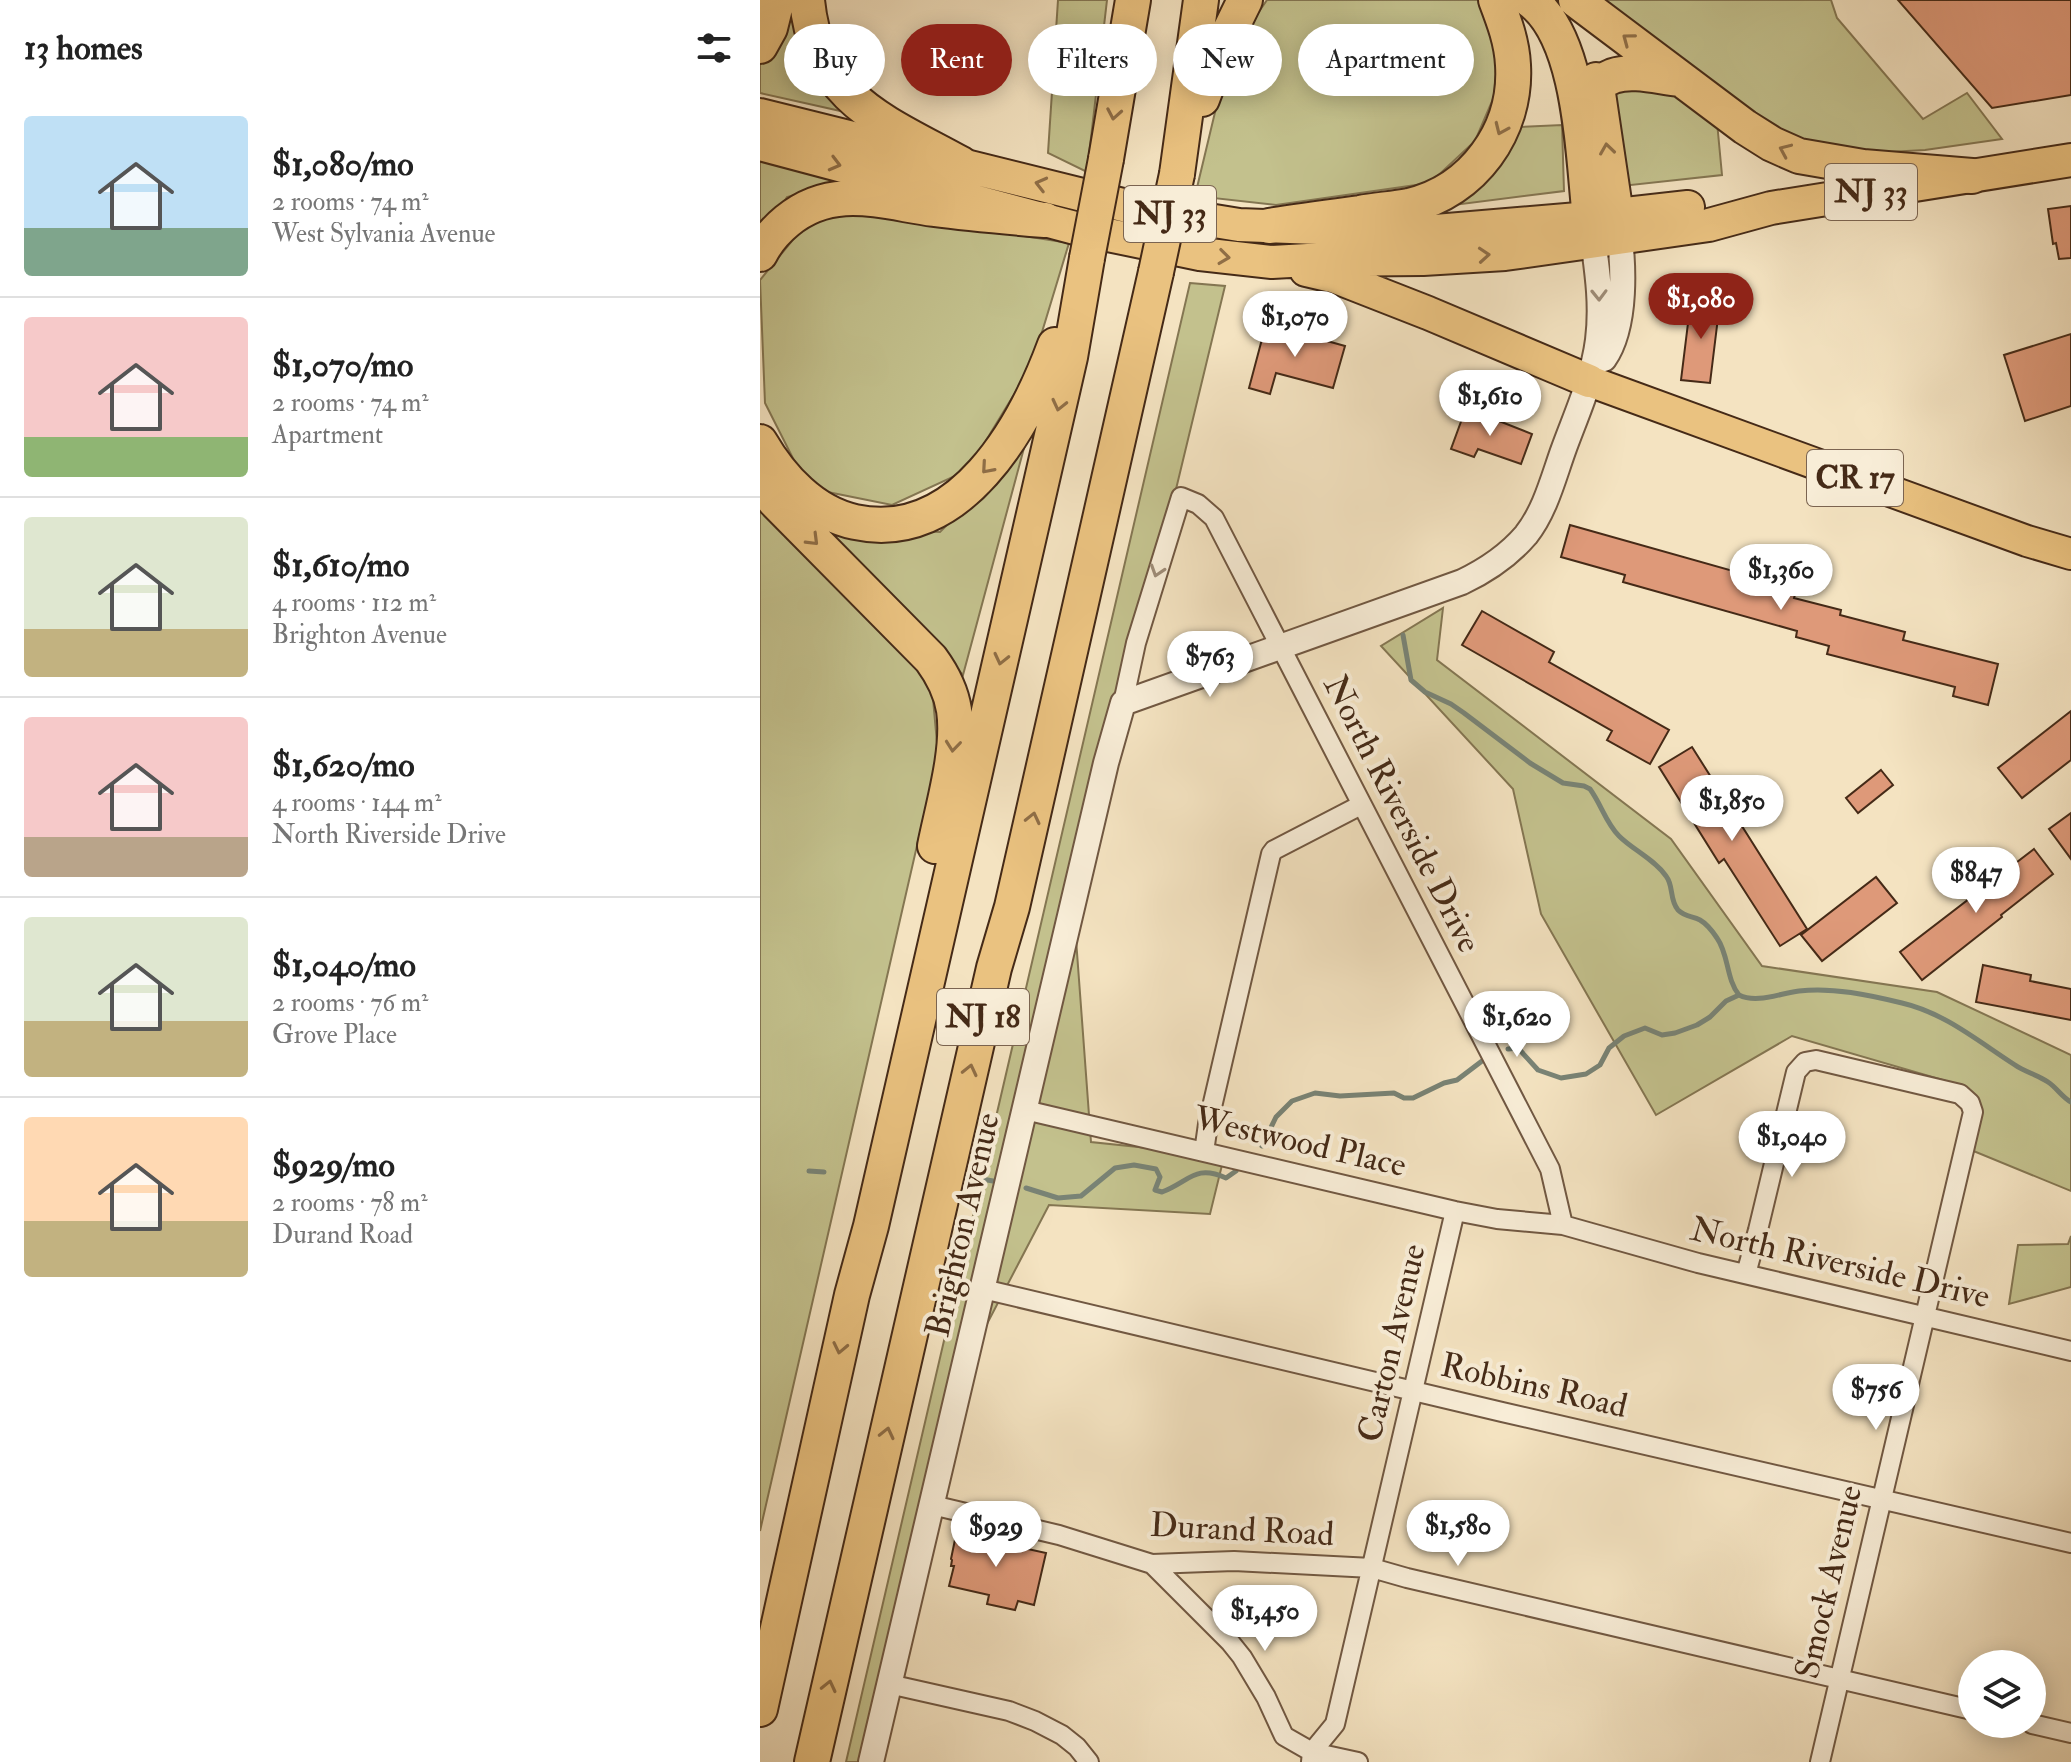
<!DOCTYPE html>
<meta charset="utf-8">
<style>
:root{--surface:#fff;--page:#f6f6f6;--text:#222;--muted:#767676;--line:#e0e0e0;--accent:#8f2418}
body{margin:0;font-family:"IM FELL Double Pica",serif;background:var(--page);color:var(--text);height:100vh;display:flex;flex-direction:column;font-size:30px;white-space:nowrap}
*{box-sizing:border-box;margin:0}
p{font-size:26px;color:var(--muted)}
.icon{flex:none;width:44px;height:44px;fill:none;stroke:currentColor;stroke-width:2;stroke-linecap:round;stroke-linejoin:round}
.map{position:relative;flex:1;overflow:hidden}
.drawer{display:flex;flex-direction:column;background:var(--surface);width:760px}
.drawer>*{flex:none}
.banner{position:absolute;left:24px;top:24px;width:760px;height:72px;display:flex;gap:16px}
.fabs{position:absolute;left:1198px;top:1650px;display:grid;gap:16px}
.fabs a{display:grid;place-items:center;width:88px;height:88px;border-radius:50%;background:var(--surface);box-shadow:0 4px 20px #0003;font-size:40px}
.price{position:absolute;translate:-50% -68px;padding:0 18px;border-radius:28px;background:#fff;color:#222;font-size:26px;line-height:52px;filter:drop-shadow(0 2px 4px #0008)}
.price::after{content:'';position:absolute;left:50%;top:48px;width:24px;height:18px;margin-left:-12px;background:inherit;clip-path:polygon(0 0,100% 0,50% 100%)}
.price.active{background:var(--accent);color:#fff}
ul{padding:0;list-style:none}
li{display:flex;align-items:center;gap:24px;height:200px;padding:0 24px}
li+li{border-top:2px solid var(--line)}
li span{display:grid;place-items:center;flex:none;width:224px;height:160px;border-radius:8px;color:#555}
li>.icon{margin-inline-start:auto}
span .icon{width:96px;height:96px;fill:#fffc;stroke-width:1}
li b{font-size:34px}
h2{display:flex;justify-content:space-between;align-items:center;height:96px;padding:0 24px;font-size:34px}
.pill{padding:0 28px;border-radius:36px;background:var(--surface);box-shadow:0 4px 20px #0003;font-size:28px;line-height:72px}
.pill.active{background:var(--accent);color:#fff}
main{display:flex;flex:1;min-height:0}
.map>svg:first-child{display:block}
.green{fill:#c3c18d;stroke:#847652;stroke-width:2}
.lines{fill:none;stroke-linecap:round;stroke-linejoin:round}
.stream{stroke:#798375;stroke-width:5}
.building{fill:#de9979;stroke:#452a17;stroke-width:2}
.minor-casing{stroke:#715842;stroke-width:22}
.tertiary-casing{stroke:#715842;stroke-width:28}
.primary-casing{stroke:#452a17;stroke-width:34}
.trunk-casing{stroke:#452a17;stroke-width:36}
.motorway-casing{stroke:#452a17;stroke-width:38}
.minor{stroke:#f8edd7;stroke-width:18}
.tertiary{stroke:#f8edd7;stroke-width:24}
.primary{stroke:#eac280;stroke-width:30}
.trunk{stroke:#eac280;stroke-width:32}
.motorway{stroke:#eac280;stroke-width:34}
.motorway-bridge-casing{stroke:#452a17;stroke-width:38;stroke-linecap:butt}
.motorway-bridge{stroke:#eac280;stroke-width:34}
.oneway{stroke:#8f6e46}
.oneway2{stroke:#9e8c77}
.labels{text-anchor:middle;dominant-baseline:central;stroke-width:8;stroke-linejoin:round;paint-order:stroke}
.shield{fill:#f8edd7;stroke:#7b6451;stroke-width:2}
.shield-label{font-size:32px;font-weight:bold;fill:#452a17}
.street-label{font-size:34px;fill:#452a17;stroke:#f8edd7}
</style>
<main>
<section class="drawer">
<h2>13 homes<svg class="icon" aria-label="filters" viewBox="0 0 24 24"><path d="M4 7h16M4 17h16"/><circle cx="9" cy="7" r="2"/><circle cx="15" cy="17" r="2"/></svg></h2>
<ul>
<li><span style="background:linear-gradient(#bfe0f5 70%,#7fa58c 0)"><svg class="icon" aria-label="home" viewBox="0 0 24 24"><path d="M3 11l9-7 9 7M6 9v11h12V9"/></svg></span><div><b>$1,080/mo</b><p>2 rooms · 74 m²</p><p>West Sylvania Avenue</p></div></li>
<li><span style="background:linear-gradient(#f6c9c9 75%,#8fb573 0)"><svg class="icon" aria-label="home" viewBox="0 0 24 24"><path d="M3 11l9-7 9 7M6 9v11h12V9"/></svg></span><div><b>$1,070/mo</b><p>2 rooms · 74 m²</p><p>Apartment</p></div></li>
<li><span style="background:linear-gradient(#dfe7d0 70%,#c2b280 0)"><svg class="icon" aria-label="home" viewBox="0 0 24 24"><path d="M3 11l9-7 9 7M6 9v11h12V9"/></svg></span><div><b>$1,610/mo</b><p>4 rooms · 112 m²</p><p>Brighton Avenue</p></div></li>
<li><span style="background:linear-gradient(#f6c9c9 75%,#b9a48a 0)"><svg class="icon" aria-label="home" viewBox="0 0 24 24"><path d="M3 11l9-7 9 7M6 9v11h12V9"/></svg></span><div><b>$1,620/mo</b><p>4 rooms · 144 m²</p><p>North Riverside Drive</p></div></li>
<li><span style="background:linear-gradient(#dfe7d0 65%,#c2b280 0)"><svg class="icon" aria-label="home" viewBox="0 0 24 24"><path d="M3 11l9-7 9 7M6 9v11h12V9"/></svg></span><div><b>$1,040/mo</b><p>2 rooms · 76 m²</p><p>Grove Place</p></div></li>
<li><span style="background:linear-gradient(#ffd9b3 65%,#c2b280 0)"><svg class="icon" aria-label="home" viewBox="0 0 24 24"><path d="M3 11l9-7 9 7M6 9v11h12V9"/></svg></span><div><b>$929/mo</b><p>2 rooms · 78 m²</p><p>Durand Road</p></div></li>
</ul>
</section>
<div class="map">
<svg width="1311" height="1762" viewBox="0 0 1311 1762">
<rect width="100%" height="100%" fill="#f4e3c1"/>
<filter id="stains"><feTurbulence type="fractalNoise" baseFrequency=".0025" numOctaves="4"/><feColorMatrix values="0 0 0 0 .2 0 0 0 0 .09 0 0 0 0 .02 0 0 0 .5 -.17"/></filter>
<radialGradient id="worn" r=".72"><stop offset=".6" stop-color="#630" stop-opacity="0"/><stop offset="1" stop-color="#630" stop-opacity=".3"/></radialGradient>
<path class="green" d="M298 0H347L327 172 288 153Z
M507 0H721L745 71 715 141 670 183 516 205 435 196 462 83 496 16Z
M839 0H1071L1077 18 1163 119 1207 93 1242 139 1165 150 1091 154 1032 141Z
M31 3 43 66 85 112 0 93V61Z
M850 86 908 87 957 122 962 175 862 186Z
M802 125 804 191 686 206 759 127Z
M0 161 80 182 27 197 0 239Z
M84 208 309 243 272 365 208 470 132 505 48 488 5 403 0 280 45 225Z
M430 283 465 286 314 912 331 1142 436 1153 463 1161 450 1214 289 1205 205 1366 109 1762H86Z
M264 448 203 675 67 528 180 532Z
M0 500 171 677 178 754 0 1531Z
M683 608 677 660 911 839 1002 966 1177 992 1311 1055V1191L1211 1150 1200 1085 1032 1036 896 1115 781 914 753 789 621 646Z
M1311 1236V1287L1249 1304 1258 1245 1308 1244Z"/>
<g class="lines">
<path class="stream" d="M643 635 651 680 665 692 691 704 704 713 770 763 803 783 824 786 830 789C841 804 846 823 859 836 873 850 894 859 906 876 914 886 909 899 918 910 925 917 932 916 940 920 947 924 953 932 957 938 969 955 966 979 979 995
M748 1049 758 1048 778 1070 801 1078 826 1074 840 1065 849 1048 864 1036 885 1028 902 1035 915 1033 937 1025 950 1017 966 1001 979 995C997 1004 1020 993 1039 991 1073 987 1109 995 1142 1003 1185 1013 1219 1042 1255 1065 1265 1072 1278 1075 1288 1082 1297 1088 1302 1097 1311 1102
M502 1146 516 1117 532 1101 555 1093 580 1096 634 1093 644 1098H653L684 1083 697 1080 722 1061
M49 1171 64 1172
M205 1176 233 1181
M266 1188 298 1198 321 1196 355 1168 374 1165 396 1169 400 1177 395 1190 402 1192C430 1181 435 1164 466 1178L476 1171"/>
</g>
<path class="building" d="M1138 0H1311V95L1232 108Z
M1311 206V258L1299 259 1296 243 1293 244 1288 209Z
M936 298 960 301 950 383 921 380 930 307H935Z
M506 324 585 346 573 388 516 373 510 394 489 388Z
M1311 334V406L1265 421 1244 355Z
M706 408 772 434 761 464 718 449 714 457 691 449Z
M810 525 1037 589 1034 598 1081 610 1080 615 1145 632 1143 640 1238 664 1228 705 1193 696 1195 687 1067 654 1069 646 1036 637 1037 631 863 582 865 575 801 557Z
M722 611 794 652 789 662 909 730 890 764 847 740 852 731 702 645Z
M1311 711V760L1262 798 1238 768Z
M932 747 1047 929 1020 946 964 859 959 863 899 767Z
M1121 770 1133 785 1098 813 1086 798Z
M1311 813V859L1289 829Z
M1274 849 1293 874 1241 915 1242 917 1162 980 1140 952Z
M1116 877 1137 903 1062 961 1041 935Z
M1223 965 1271 975 1270 981 1311 989V1020L1216 1002Z
M197 1530 263 1545V1548L286 1553 274 1605 258 1601 255 1610 227 1604 229 1595 189 1586 194 1566H191L192 1560 191 1559Z"/>
<g class="lines">
<defs>
<path id="minor" d="M363 703 376 643 421 497 438 504 454 518 790 1169 803 1225 938 1263 1311 1351
M265 1110 695 1211 737 1219 803 1225
M444 1152 448 1124 511 854 514 850 601 805
M986 1274 998 1230 1036 1072 1045 1062 1056 1060 1200 1094 1210 1103 1213 1112 1060 1762
M223 1289 742 1412 1311 1543
M172 1505 299 1535 392 1564 474 1561 612 1568 647 1578 1212 1710
M392 1564 470 1642 482 1657 506 1697 524 1736 552 1752 598 1762
M129 1684 249 1711 275 1721 302 1735 317 1747 329 1762
M1272 1724 1311 1733
M551 1762 552 1752 575 1724 695 1211"/>
<path id="tertiary" d="M844 359C867 326 864 263 858 224
M111 1762 346 763 363 703 702 582C727 570 748 556 766 535 785 511 793 479 803 451 816 415 833 379 838 340 843 300 836 264 831 224"/>
<path id="primary" d="M829 381 1267 541 1311 554"/>
<path id="trunk" d="M0 115 375 208 479 225 664 232 830 218 928 207
M0 144 319 229 440 254 512 262 548 260 663 259 745 254 949 225 1011 208 1311 160
M546 270 576 277 668 313 829 381"/>
<path id="motorway" d="M47 0C56 99 125 122 201 164
M770 0C822 38 823 158 830 218
M816 0 985 127 1012 144 1039 156 1103 167 1212 176
M0 46 10 28 17 0
M836 80 856 215
M818 97C829 89 841 81 853 76 873 69 899 77 920 79
M442 99 460 51 485 0
M346 159 373 0
M417 174 441 0
M509 226C539 221 570 217 600 213 616 210 633 209 649 206 713 191 757 131 753 65 752 42 744 21 736 0
M0 254C6 242 16 230 27 221 73 183 122 202 174 209 211 214 248 217 285 220
M0 442C21 478 53 513 95 522 200 545 265 426 295 345
M0 483 15 501 171 659C182 674 191 691 194 710 200 750 183 806 175 846
M0 1709 92 1295 111 1226 310 357 327 258
M52 1762 234 968 252 907 396 272"/>
</defs>
<use href="#minor" class="minor-casing"/>
<use href="#tertiary" class="tertiary-casing"/>
<use href="#primary" class="primary-casing"/>
<use href="#trunk" class="trunk-casing"/>
<use href="#motorway" class="motorway-casing"/>
<use href="#minor" class="minor"/>
<use href="#tertiary" class="tertiary"/>
<use href="#primary" class="primary"/>
<use href="#trunk" class="trunk"/>
<use href="#motorway" class="motorway"/>
<defs>
<path id="motorway-bridge" d="M327 258 346 159
M396 272 417 174"/>
</defs>
<use href="#motorway-bridge" class="motorway-bridge-casing"/>
<use href="#motorway-bridge" class="motorway-bridge"/>
</g>
<defs><path id="oneway-chevron" d="M-2-3.5L2.5 0L-2 3.5" fill="none" stroke-width="1.6" stroke-linecap="round" stroke-linejoin="round" transform="scale(2)"/></defs>
<g class="oneway">
<use href="#oneway-chevron" transform="translate(868 39) rotate(-143)"/>
<use href="#oneway-chevron" transform="translate(354 114) rotate(100)"/>
<use href="#oneway-chevron" transform="translate(741 129) rotate(114)"/>
<use href="#oneway-chevron" transform="translate(847 149) rotate(-98)"/>
<use href="#oneway-chevron" transform="translate(1025 150) rotate(-156)"/>
<use href="#oneway-chevron" transform="translate(75 164) rotate(15)"/>
<use href="#oneway-chevron" transform="translate(281 184) rotate(-166)"/>
<use href="#oneway-chevron" transform="translate(724 255) rotate(-4)"/>
<use href="#oneway-chevron" transform="translate(464 257) rotate(7)"/>
<use href="#oneway-chevron" transform="translate(299 405) rotate(103)"/>
<use href="#oneway-chevron" transform="translate(227 468) rotate(131)"/>
<use href="#oneway-chevron" transform="translate(53 540) rotate(45)"/>
<use href="#oneway-chevron" transform="translate(241 659) rotate(103)"/>
<use href="#oneway-chevron" transform="translate(193 746) rotate(96)"/>
<use href="#oneway-chevron" transform="translate(273 818) rotate(-77)"/>
<use href="#oneway-chevron" transform="translate(210 1070) rotate(-77)"/>
<use href="#oneway-chevron" transform="translate(80 1348) rotate(102)"/>
<use href="#oneway-chevron" transform="translate(127 1433) rotate(-77)"/>
<use href="#oneway-chevron" transform="translate(69 1686) rotate(-77)"/>
</g>
<g class="oneway2">
<use href="#oneway-chevron" transform="translate(839 295) rotate(89)"/>
<use href="#oneway-chevron" transform="translate(397 571) rotate(108)"/>
</g>
<g class="labels">
<g class="shield">
<rect x="1065" y="164" width="92" height="56" rx="6"/>
<rect x="364" y="186" width="92" height="56" rx="6"/>
<rect x="1047" y="450" width="96" height="56" rx="6"/>
<rect x="177" y="989" width="92" height="56" rx="6"/>
</g>
<g class="shield-label">
<text x="1111" y="192">NJ 33</text>
<text x="410" y="214">NJ 33</text>
<text x="1095" y="478">CR 17</text>
<text x="223" y="1017">NJ 18</text>
</g>
<g class="street-label">
<text transform="translate(642 814) rotate(63)">North Riverside Drive</text>
<text transform="translate(540 1142) rotate(13)">Westwood Place</text>
<text transform="translate(203 1225) rotate(-77)">Brighton Avenue</text>
<text transform="translate(1080 1263) rotate(13)">North Riverside Drive</text>
<text transform="translate(632 1343) rotate(-77)">Carton Avenue</text>
<text transform="translate(774 1386) rotate(13)">Robbins Road</text>
<text transform="translate(482 1530) rotate(3)">Durand Road</text>
<text transform="translate(1069 1582) rotate(-77)">Smock Avenue</text>
</g>
</g>
<rect width="100%" height="100%" filter="url(#stains)"/>
<rect width="100%" height="100%" fill="url(#worn)"/>
</svg>
<div class="fabs">
<a><svg class="icon" aria-label="layers" viewBox="0 0 24 24"><path d="M12 4l9 5-9 5-9-5zM3 14l9 5 9-5"/></svg></a>
</div>
<b class="price active" style="left:941px;top:341px">$1,080</b>
<b class="price" style="left:535px;top:359px">$1,070</b>
<b class="price" style="left:730px;top:438px">$1,610</b>
<b class="price" style="left:1021px;top:612px">$1,360</b>
<b class="price" style="left:450px;top:699px">$763</b>
<b class="price" style="left:972px;top:843px">$1,850</b>
<b class="price" style="left:1216px;top:915px">$847</b>
<b class="price" style="left:757px;top:1059px">$1,620</b>
<b class="price" style="left:1032px;top:1179px">$1,040</b>
<b class="price" style="left:1116px;top:1432px">$756</b>
<b class="price" style="left:698px;top:1568px">$1,580</b>
<b class="price" style="left:236px;top:1569px">$929</b>
<b class="price" style="left:505px;top:1653px">$1,450</b>
<div class="banner">
<a class="pill">Buy</a>
<a class="pill active">Rent</a>
<a class="pill">Filters</a>
<a class="pill">New</a>
<a class="pill">Apartment</a>
</div>
</div>
</main>
